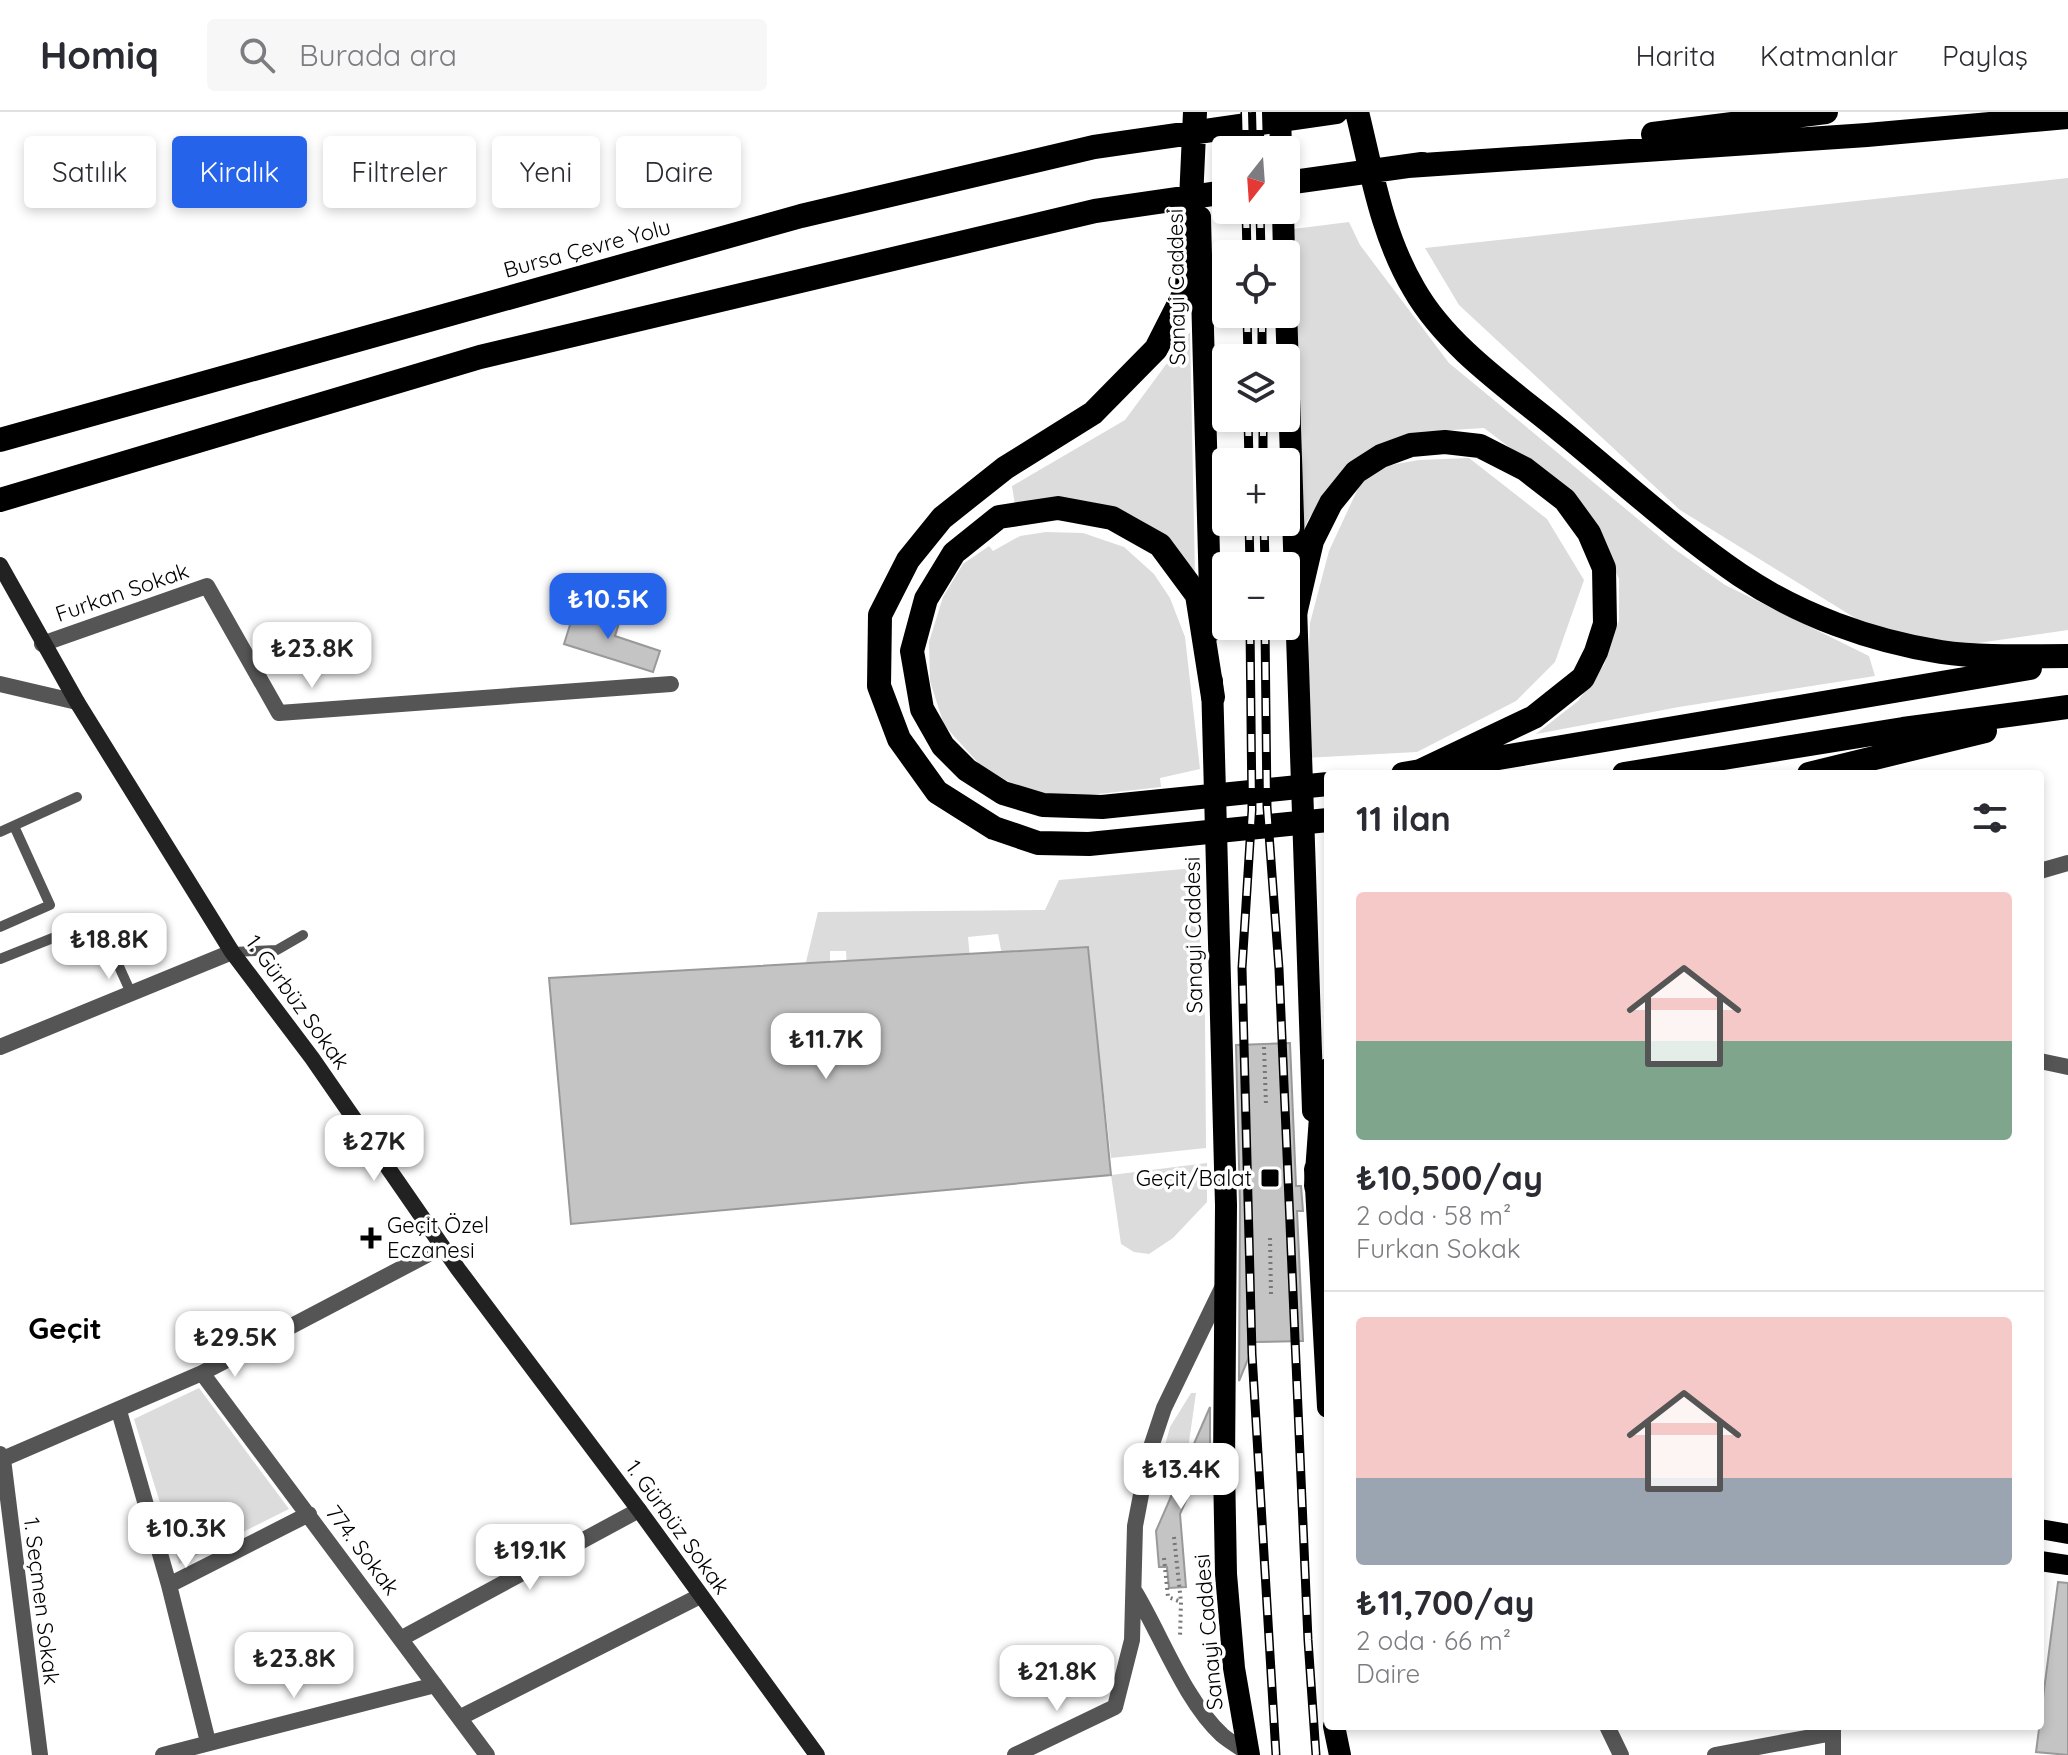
<!DOCTYPE html>
<html lang="tr">
<meta charset="utf-8">
<style>
:root{--surface:#fff;--page:#f7f7f7;--text:#2b2b33;--muted:#7c7c81;--line:#e1e1e2;--accent:#2563eb}
body{margin:0;font-family:Quicksand,sans-serif;background:var(--page);color:var(--text);height:100vh;display:flex;flex-direction:column;font-size:30px;white-space:nowrap}
*{box-sizing:border-box;margin:0}
p{font-size:26px;color:var(--muted)}
.icon{flex:none;width:44px;height:44px;fill:none;stroke:currentColor;stroke-width:2;stroke-linecap:round;stroke-linejoin:round}
.map{position:relative;flex:1;overflow:hidden}
.panel{position:absolute;left:1324px;top:658px;width:720px;height:960px;display:flex;flex-direction:column;background:var(--surface);border-radius:8px;box-shadow:0 4px 12px #0003}
.panel>*{flex:none}
.hud{position:absolute;left:24px;top:24px;width:760px;height:72px;display:flex;gap:16px}
.needle{width:52px;rotate:197deg}
.fabs{position:absolute;left:1212px;top:24px;display:grid;gap:16px}
.fabs a{display:grid;place-items:center;width:88px;height:88px;border-radius:8px;background:var(--surface);box-shadow:0 4px 12px #0003;font-size:40px}
.price{position:absolute;translate:-50% -68px;padding:0 18px;border-radius:16px;background:#fff;color:#222;font-size:26px;line-height:52px;filter:drop-shadow(0 2px 4px #0008)}
.price::after{content:'';position:absolute;left:50%;top:48px;width:24px;height:18px;margin-left:-12px;background:inherit;clip-path:polygon(0 0,100% 0,50% 100%)}
.price.selected{background:var(--accent);color:#fff}
ul{padding:0;list-style:none}
li{display:grid;align-content:center;gap:16px;height:424px;padding:0 32px}
li+li{border-top:2px solid var(--line)}
li span{display:grid;place-items:center;height:248px;border-radius:8px;color:#555}
li>.icon{margin-inline-start:auto}
span .icon{width:144px;height:144px;fill:#fffc;stroke-width:1}
li b{font-size:34px}
h2{display:flex;justify-content:space-between;align-items:center;height:96px;padding:0 32px;font-size:34px}
.tag{padding:0 28px;border-radius:8px;background:var(--surface);box-shadow:0 4px 12px #0003;font-size:28px;line-height:72px}
.tag.selected{background:var(--accent);color:#fff}
header{display:flex;align-items:center;gap:48px;box-sizing:border-box;height:112px;padding:0 40px;background:var(--surface);border-bottom:2px solid var(--line)}
header strong{font-size:38px}
nav{display:flex;gap:44px;margin-inline-start:auto;font-size:28px}
.search{width:560px;height:72px;background:var(--page);display:flex;align-items:center;gap:20px;box-sizing:border-box;padding:0 28px;border-radius:8px;color:var(--muted);font-size:30px}
.map>svg:first-child{display:block}
.green{fill:#dcdcdc}
.building{fill:#c4c4c4;stroke:#999;stroke-width:2}
.lines{fill:none;stroke-linecap:round;stroke-linejoin:round}
.path{stroke:#777;stroke-width:4;stroke-dasharray:2 4;stroke-linecap:butt}
.service{stroke:#555;stroke-width:10}
.minor{stroke:#555;stroke-width:16}
.tertiary{stroke:#555;stroke-width:16}
.secondary{stroke:#222;stroke-width:16}
.primary{stroke:#000;stroke-width:20}
.trunk{stroke:#000;stroke-width:22}
.motorway{stroke:#000;stroke-width:24}
.rail-casing{stroke:#000;stroke-width:9}
.rail{stroke:#fff;stroke-width:6;stroke-dasharray:18;stroke-linecap:butt}
.poi-dot{fill:#000;stroke:#fff;stroke-width:3}
.labels{text-anchor:middle;dominant-baseline:central;stroke-width:7;stroke-linejoin:round;paint-order:stroke}
.street-label{font-size:22px;fill:#000;stroke:#fff}
.poi-label{font-size:22px;fill:#000;stroke:#fff;text-anchor:end}
.district-label{font-size:30px;font-weight:bold;fill:#000;stroke:#fff}
</style>
<header>
<strong>Homiq</strong>
<div class="search"><svg class="icon" aria-label="search" viewBox="0 0 24 24"><circle cx="10" cy="10" r="6"/><path d="M15 15l6 6"/></svg>Burada ara</div>
<nav><a>Harita</a><a>Katmanlar</a><a>Paylaş</a></nav>
</header>
<div class="map">
<svg width="2068" height="1643" viewBox="0 0 2068 1643">
<rect width="100%" height="100%" fill="#fff"/>
<path class="green" d="M2068 66V518L1964 533 1873 517 1680 398 1459 193 1425 136Z
M1349 110 1360 133 1449 251 1673 436 1725 473 1869 544 1875 564 1679 595 1536 622 1578 589 1604 553 1619 508V467L1601 425 1572 383 1484 316 1421 320 1355 348 1309 406 1286 457 1285 118Z
M1190 220 1195 464C1187 453 1179 438 1168 428 1124 389 1071 380 1015 393L1012 374 1125 308Z
M1469 346 1547 407 1584 468 1555 550 1516 589 1417 640 1304 646 1310 511 1329 439 1367 357 1419 348Z
M1046 420 1083 421 1124 435 1154 462 1170 486 1185 525 1200 657 1160 666 1161 675 1063 686 1025 679 980 653 944 613 930 569 929 530 943 485 963 452 989 434 993 439 1020 424Z
M1195 756 1205 906 1206 1036 1111 1046 1087 835 1002 843 998 822 968 825 970 846 847 856 846 839H830V859L806 850 818 800 1045 798 1059 768Z
M1207 1051V1090L1173 1126 1149 1142 1134 1140 1121 1132 1111 1063Z
M199 1276 289 1397 179 1452 134 1307Z
M1191 1281H1196L1187 1344 1161 1348 1170 1315Z"/>
<path class="building" d="M575 497 619 511 615 524 660 539 653 560 564 532Z
M1088 835 1111 1063 571 1112 549 866Z
M1290 931 1296 1074H1301L1303 1099H1297L1303 1229 1255 1230 1239 1269 1240 1093 1236 933Z
M1210 1295V1334L1180 1402 1186 1475 1169 1476 1167 1455H1159L1156 1419Z
M2058 1470 2068 1471V1643L2036 1640Z"/>
<g class="lines">
<path class="path" d="M1264 935 1266 993
M1270 1126 1271 1183
M1174 1425 1181 1490 1180 1526
M1164 1446 1168 1485 1181 1490"/>
<path class="service" d="M0 720 77 685
M0 815 50 793 14 714
M232 840 277 838 303 823
M0 847 98 808 131 881"/>
<path class="minor" d="M42 532 207 474 279 601 671 572
M0 572 77 590
M2040 759 2068 751
M0 935 232 840
M2040 949 2068 955
M202 1261 487 1643
M119 1299 169 1473 208 1630
M0 1342 3 1347 40 1643
M3 1347 202 1261 442 1135
M169 1473 309 1402
M402 1526 639 1398
M461 1605 700 1484
M1607 1614 1621 1643
M163 1643 435 1573
M1715 1643 1833 1621
M1833 1643V1614"/>
<path class="tertiary" d="M1135 1480C1161 1523 1185 1589 1222 1623 1230 1630 1240 1635 1248 1641
M1015 1643 1115 1595 1132 1528 1135 1414 1149 1341 1164 1296 1223 1174"/>
<path class="secondary" d="M0 453 77 590 232 840 312 946 458 1157 639 1398 817 1643"/>
<path class="primary" d="M2040 1417 2068 1422
M2040 1449 2068 1453"/>
<path class="trunk" d="M1280 0 1281 38
M1283 98 1284 142
M1200 105 1211 519
M1286 197 1313 999
M1212 569 1226 1093 1224 1355 1226 1462 1234 1556 1249 1643
M1315 1057 1328 1295
M1334 1614 1340 1643"/>
<path class="motorway" d="M1195 0 1187 176 1156 237 1093 301 1005 356 942 406 908 448 880 503 879 574 899 627 937 680 994 716 1038 731 1089 732 1328 708
M1357 0C1372 61 1382 123 1414 177 1447 235 1510 277 1561 319 1620 367 1677 420 1740 463 1799 503 1871 529 1941 540 1983 546 2026 544 2068 544
M1653 22 1826 0
M1408 54 1867 23 2068 5
M1286 71 1422 52
M0 328 801 104 1094 35 1336 0
M0 388 480 245 1095 99 1226 80
M1295 502 1312 429 1331 391 1356 360 1381 344 1411 333 1445 330 1480 334 1525 357 1565 388 1589 421 1604 456 1605 512 1596 540 1583 566 1534 605 1420 659
M1213 585 1197 483 1160 433 1112 406 1058 396 999 405 954 441 926 487 912 539 922 597 943 634 967 658 1003 681 1043 693 1102 695 1328 672
M1403 662 2030 556
M1624 662 1903 617 2068 595
M1809 662 1985 619
M1316 1074 1323 977 1328 958"/>
<defs>
<path id="rail" d="M1245 0 1246 38
M1259 0 1260 38
M1246 98 1247 142
M1260 98 1261 142
M1247 202 1248 246
M1262 202V246
M1248 306 1249 350
M1263 306V350
M1249 410 1250 454
M1264 410 1265 454
M1250 514 1252 698 1242 856 1252 1242 1276 1643
M1265 514 1267 695 1279 857 1308 1528 1316 1643"/>
</defs>
<use href="#rail" class="rail-casing"/>
<use href="#rail" class="rail"/>
</g>
<g class="poi-dot">
<rect x="1260" y="1056" width="20" height="20" rx="4"/>
<path d="M367 1114h8v8h8v8h-8v8h-8v-8h-8v-8h8z"/>
</g>
<g class="labels">
<g class="street-label">
<text transform="translate(587 136) rotate(-15)">Bursa Çevre Yolu</text>
<text transform="translate(1176 175) rotate(-91)">Sanayi Caddesi</text>
<text transform="translate(122 480) rotate(-19)">Furkan Sokak</text>
<text transform="translate(1193 823) rotate(-91)">Sanayi Caddesi</text>
<text transform="translate(298 890) rotate(54)">1. Gürbüz Sokak</text>
<text transform="translate(678 1415) rotate(54)">1. Gürbüz Sokak</text>
<text transform="translate(363 1438) rotate(53)">774. Sokak</text>
<text transform="translate(42 1489) rotate(83)">1. Seçmen Sokak</text>
<text transform="translate(1208 1520) rotate(-95)">Sanayi Caddesi</text>
</g>
<g class="poi-label">
<text x="1252" y="1066">Geçit/Balat</text>
<text x="387" y="1113" text-anchor="start">Geçit Özel<tspan x="387" dy="25">Eczanesi</tspan></text>
</g>
<g class="district-label">
<text x="65" y="1216">Geçit</text>
</g>
</g>
</svg>
<div class="fabs">
<a><svg class="needle" viewBox="-14 -14 28 28"><path d="M0-13l5 13h-10z" fill="#e53935"/><path d="M0 13l5-13h-10z" fill="#7c7c81"/></svg></a>
<a><svg class="icon" aria-label="locate" viewBox="0 0 24 24"><circle cx="12" cy="12" r="6"/><path d="M12 2v4M12 18v4M2 12h4M18 12h4"/></svg></a>
<a><svg class="icon" aria-label="layers" viewBox="0 0 24 24"><path d="M12 4l9 5-9 5-9-5zM3 14l9 5 9-5"/></svg></a>
<a>+</a>
<a>−</a>
</div>
<b class="price selected" style="left:608px;top:529px">₺10.5K</b>
<b class="price" style="left:312px;top:578px">₺23.8K</b>
<b class="price" style="left:109px;top:869px">₺18.8K</b>
<b class="price" style="left:826px;top:969px">₺11.7K</b>
<b class="price" style="left:374px;top:1071px">₺27K</b>
<b class="price" style="left:235px;top:1267px">₺29.5K</b>
<b class="price" style="left:1181px;top:1399px">₺13.4K</b>
<b class="price" style="left:186px;top:1458px">₺10.3K</b>
<b class="price" style="left:530px;top:1480px">₺19.1K</b>
<b class="price" style="left:294px;top:1588px">₺23.8K</b>
<b class="price" style="left:1057px;top:1601px">₺21.8K</b>
<div class="hud">
<a class="tag">Satılık</a>
<a class="tag selected">Kiralık</a>
<a class="tag">Filtreler</a>
<a class="tag">Yeni</a>
<a class="tag">Daire</a>
</div>
<section class="panel">
<h2>11 ilan<svg class="icon" aria-label="filters" viewBox="0 0 24 24"><path d="M4 7h16M4 17h16"/><circle cx="9" cy="7" r="2"/><circle cx="15" cy="17" r="2"/></svg></h2>
<ul>
<li><span style="background:linear-gradient(#f6c9c9 60%,#7fa58c 0)"><svg class="icon" aria-label="home" viewBox="0 0 24 24"><path d="M3 11l9-7 9 7M6 9v11h12V9"/></svg></span><div><b>₺10,500/ay</b><p>2 oda · 58 m²</p><p>Furkan Sokak</p></div></li>
<li><span style="background:linear-gradient(#f6c9c9 65%,#9aa5b1 0)"><svg class="icon" aria-label="home" viewBox="0 0 24 24"><path d="M3 11l9-7 9 7M6 9v11h12V9"/></svg></span><div><b>₺11,700/ay</b><p>2 oda · 66 m²</p><p>Daire</p></div></li>
</ul>
</section>
</div>
